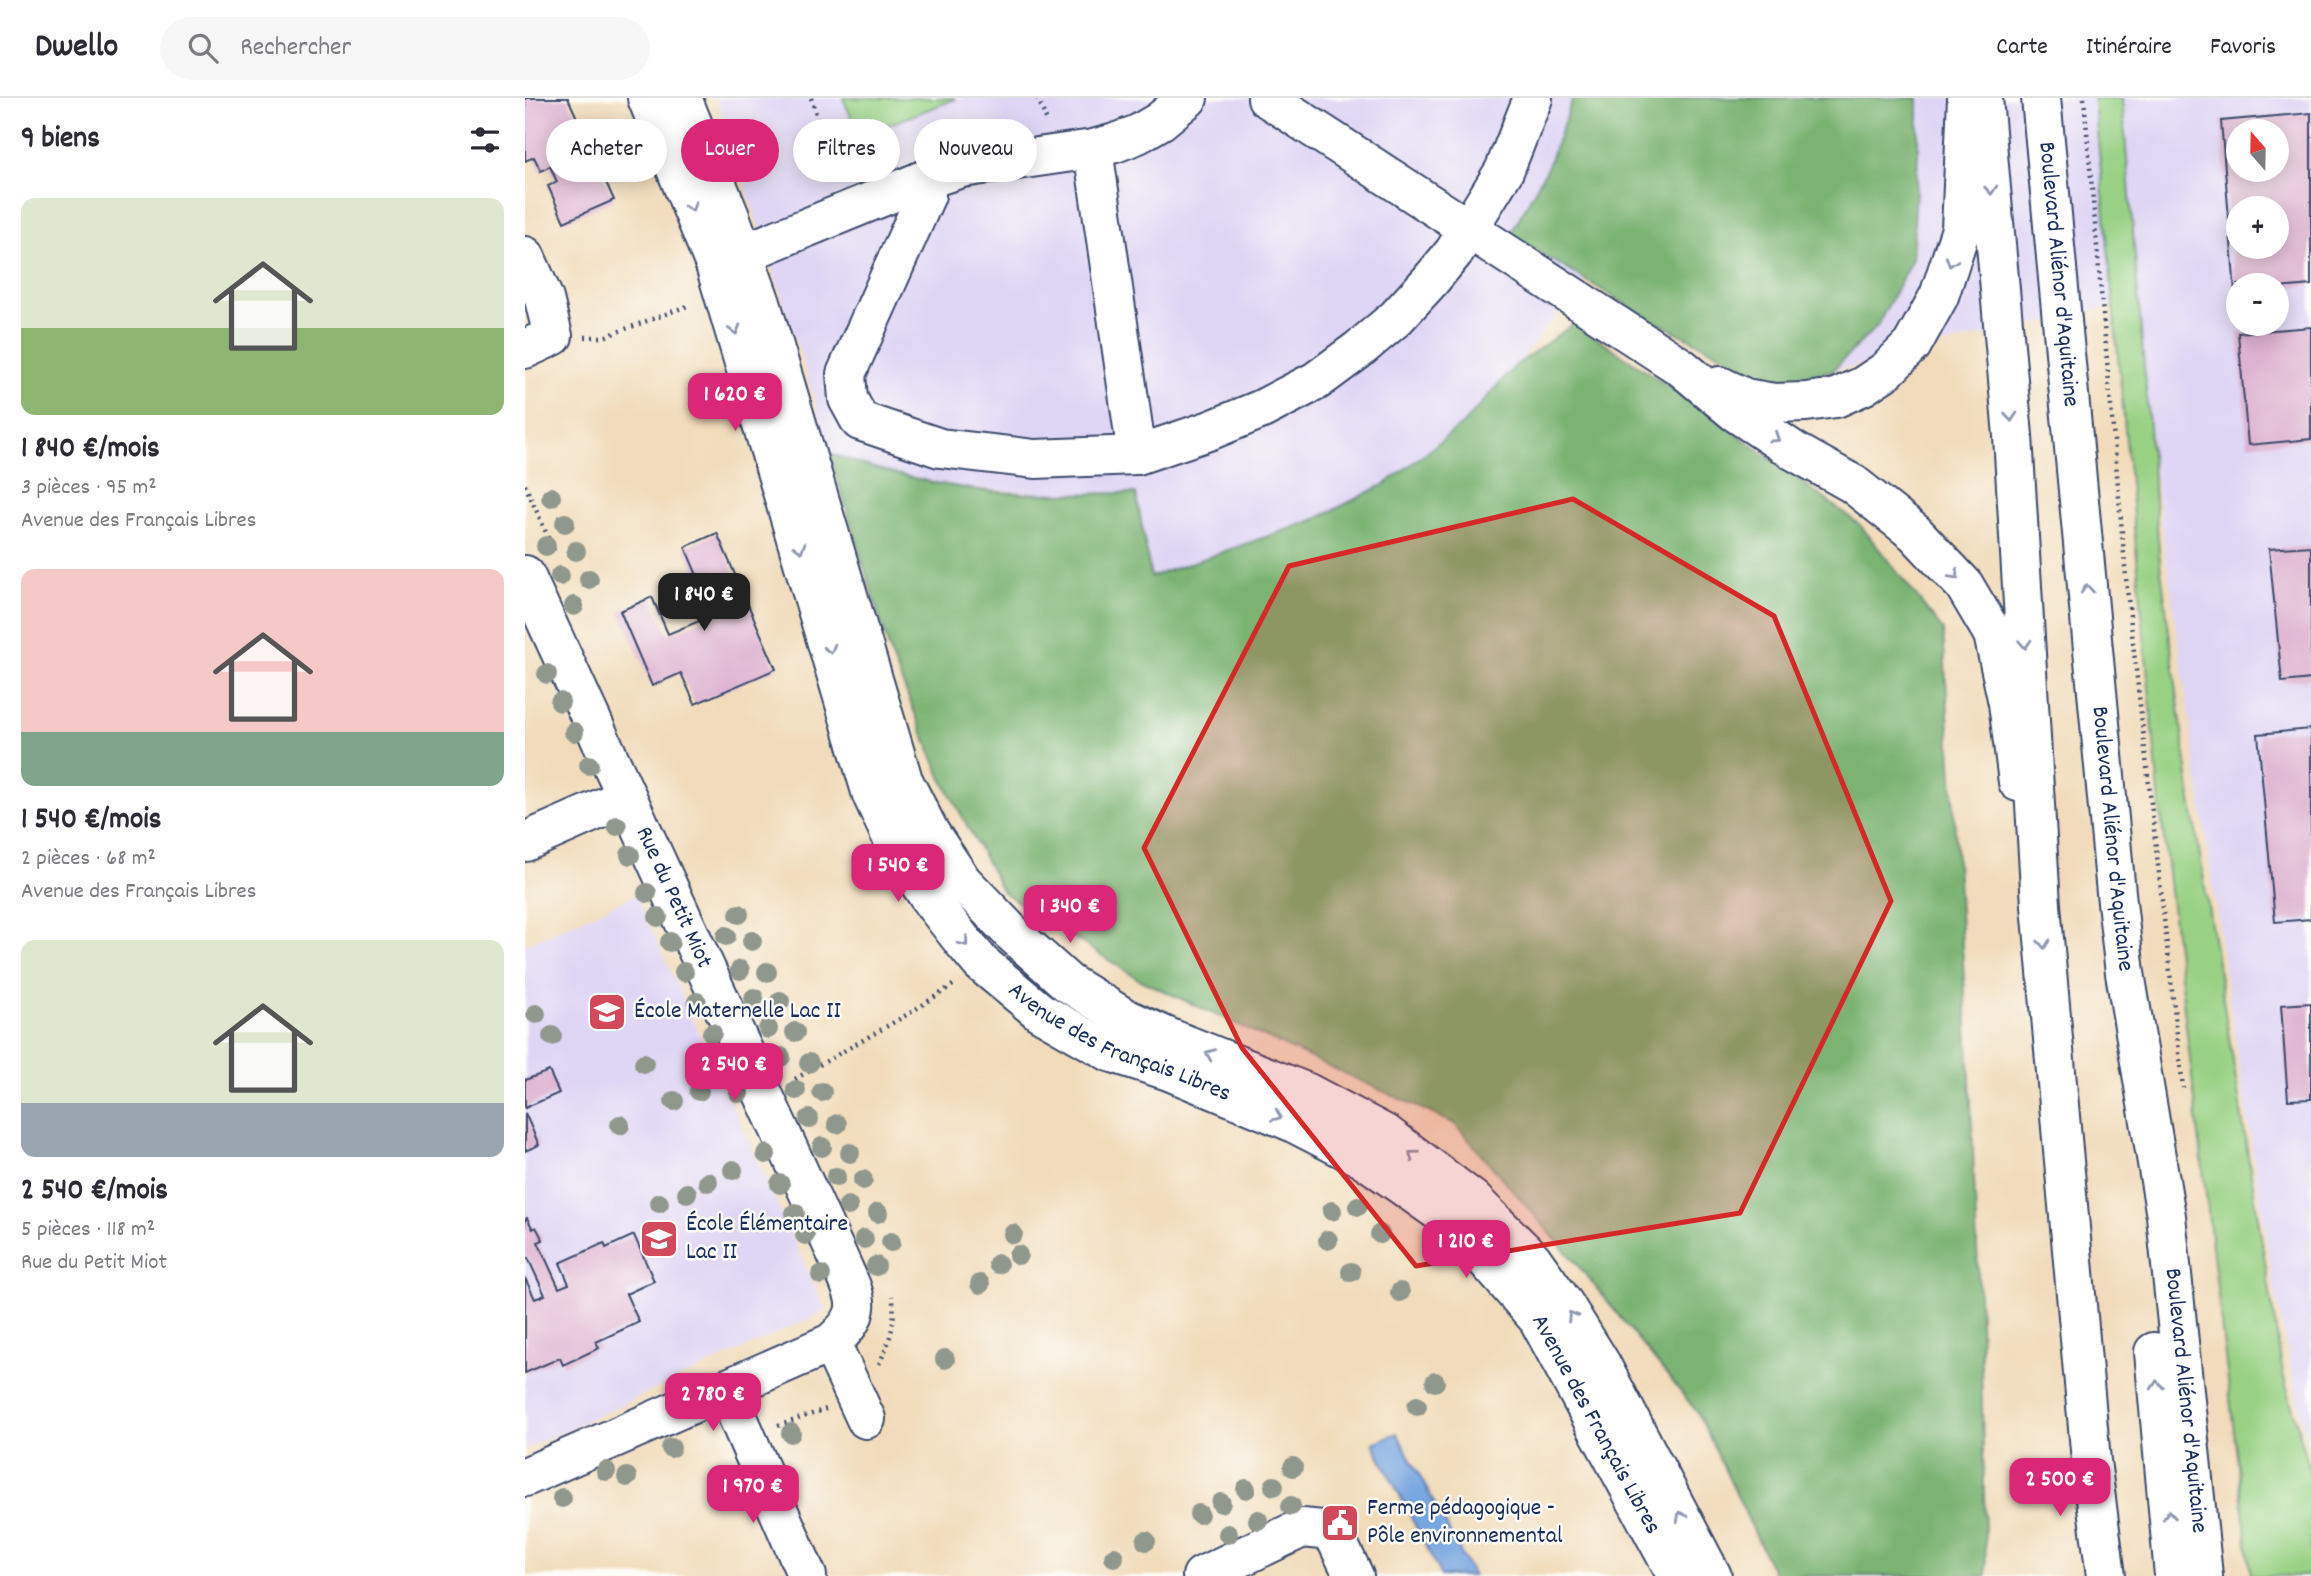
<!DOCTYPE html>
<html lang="fr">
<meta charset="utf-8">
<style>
:root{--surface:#fff;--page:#f7f7f7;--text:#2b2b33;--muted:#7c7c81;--line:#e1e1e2;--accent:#db2777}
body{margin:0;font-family:Dekko,sans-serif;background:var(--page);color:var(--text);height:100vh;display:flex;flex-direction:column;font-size:26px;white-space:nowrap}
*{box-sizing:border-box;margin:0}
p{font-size:23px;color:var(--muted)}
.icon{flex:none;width:38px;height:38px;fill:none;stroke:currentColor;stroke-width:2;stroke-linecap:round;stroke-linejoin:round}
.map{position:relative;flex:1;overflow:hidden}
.sheet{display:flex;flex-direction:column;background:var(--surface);width:525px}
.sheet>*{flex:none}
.hud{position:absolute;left:21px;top:21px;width:665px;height:63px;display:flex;gap:14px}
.needle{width:46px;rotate:340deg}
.fabs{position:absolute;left:1701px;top:21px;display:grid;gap:14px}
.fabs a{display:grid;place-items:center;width:63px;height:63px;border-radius:50%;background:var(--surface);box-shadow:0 4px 18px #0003;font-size:35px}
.price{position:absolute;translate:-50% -60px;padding:0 16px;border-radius:14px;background:var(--accent);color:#fff;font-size:23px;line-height:46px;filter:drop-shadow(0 2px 4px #0008)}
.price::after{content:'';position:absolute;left:50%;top:42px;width:21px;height:16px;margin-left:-10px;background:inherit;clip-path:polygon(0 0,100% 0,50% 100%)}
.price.active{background:#222;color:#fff}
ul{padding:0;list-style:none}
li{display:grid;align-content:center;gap:14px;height:371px;padding:0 21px}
li span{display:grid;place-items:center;height:217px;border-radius:14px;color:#555}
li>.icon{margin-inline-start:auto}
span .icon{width:126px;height:126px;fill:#fffc;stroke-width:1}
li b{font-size:30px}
h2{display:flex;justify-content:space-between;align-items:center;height:84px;padding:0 21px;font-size:30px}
.tag{padding:0 24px;border-radius:32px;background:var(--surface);box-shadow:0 4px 18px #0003;font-size:24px;line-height:63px}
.tag.active{background:var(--accent);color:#fff}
header{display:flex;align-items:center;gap:42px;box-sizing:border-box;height:98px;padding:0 35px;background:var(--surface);border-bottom:2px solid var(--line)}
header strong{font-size:33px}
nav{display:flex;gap:38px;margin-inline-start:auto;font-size:24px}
.search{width:490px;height:63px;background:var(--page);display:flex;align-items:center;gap:18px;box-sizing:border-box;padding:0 24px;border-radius:38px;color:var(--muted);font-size:26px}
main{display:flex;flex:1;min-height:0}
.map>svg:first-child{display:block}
.built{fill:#dfd5f5;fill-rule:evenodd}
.green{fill:#98d184;stroke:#5a8071;stroke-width:2}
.forest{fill:#7ab372;stroke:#4a7168;stroke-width:2}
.water{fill:#77a6e0;stroke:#496a9f;stroke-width:2}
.building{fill:#ddb1d0;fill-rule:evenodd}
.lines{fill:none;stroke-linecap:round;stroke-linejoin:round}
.minor-casing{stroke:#3b496c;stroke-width:42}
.highway-casing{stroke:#3b496c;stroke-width:42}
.path{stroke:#3b496c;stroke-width:4.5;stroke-dasharray:2 5;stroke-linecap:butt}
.minor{stroke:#fff;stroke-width:38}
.highway{stroke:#fff;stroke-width:38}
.tree{fill:#90978d}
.oneway{stroke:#8d97ae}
.marked{fill:#d62828;fill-opacity:0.2;stroke:#d62828;stroke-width:5;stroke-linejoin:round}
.labels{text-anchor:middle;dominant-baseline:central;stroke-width:5;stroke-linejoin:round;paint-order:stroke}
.street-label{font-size:24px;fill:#1b2f5e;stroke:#fdfcf7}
.poi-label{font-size:24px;fill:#1b2f5e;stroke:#fdfcf7;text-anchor:start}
</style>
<header>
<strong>Dwello</strong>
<div class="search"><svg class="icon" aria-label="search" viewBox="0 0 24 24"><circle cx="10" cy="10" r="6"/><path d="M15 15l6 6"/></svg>Rechercher</div>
<nav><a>Carte</a><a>Itinéraire</a><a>Favoris</a></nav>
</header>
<main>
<section class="sheet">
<h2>9 biens<svg class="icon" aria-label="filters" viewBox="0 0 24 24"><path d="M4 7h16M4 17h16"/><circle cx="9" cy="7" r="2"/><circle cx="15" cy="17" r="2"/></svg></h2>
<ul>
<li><span style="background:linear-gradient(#dfe7d0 60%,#8fb573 0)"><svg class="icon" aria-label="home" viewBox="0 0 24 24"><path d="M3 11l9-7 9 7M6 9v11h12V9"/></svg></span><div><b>1 840 €/mois</b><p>3 pièces · 95 m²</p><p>Avenue des Français Libres</p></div></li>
<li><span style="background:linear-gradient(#f6c9c9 75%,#7fa58c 0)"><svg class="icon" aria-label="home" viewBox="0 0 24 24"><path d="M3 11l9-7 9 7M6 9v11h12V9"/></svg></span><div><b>1 540 €/mois</b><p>2 pièces · 68 m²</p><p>Avenue des Français Libres</p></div></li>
<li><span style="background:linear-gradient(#dfe7d0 75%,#9aa5b1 0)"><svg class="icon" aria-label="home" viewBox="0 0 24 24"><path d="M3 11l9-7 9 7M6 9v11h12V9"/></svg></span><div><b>2 540 €/mois</b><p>5 pièces · 118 m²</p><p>Rue du Petit Miot</p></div></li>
</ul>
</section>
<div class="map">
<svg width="1786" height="1478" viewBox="0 0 1786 1478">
<rect width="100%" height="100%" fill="#fdfcf7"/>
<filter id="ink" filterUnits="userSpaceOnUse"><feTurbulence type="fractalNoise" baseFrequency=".0143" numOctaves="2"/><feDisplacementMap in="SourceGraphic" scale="14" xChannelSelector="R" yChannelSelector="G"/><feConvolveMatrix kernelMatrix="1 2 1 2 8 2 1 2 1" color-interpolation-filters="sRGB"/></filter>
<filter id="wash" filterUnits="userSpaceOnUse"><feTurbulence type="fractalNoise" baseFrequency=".00686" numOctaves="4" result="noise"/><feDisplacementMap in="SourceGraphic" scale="28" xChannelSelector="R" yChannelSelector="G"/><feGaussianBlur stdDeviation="1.57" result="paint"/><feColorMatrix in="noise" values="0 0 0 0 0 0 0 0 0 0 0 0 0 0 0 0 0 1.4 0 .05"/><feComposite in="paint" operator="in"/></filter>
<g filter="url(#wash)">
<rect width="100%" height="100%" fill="#f1dbba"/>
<path class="built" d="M192 0H1786V1356L1779 1332 1750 1194 1743 1150 1703 894 1605 204 1307 273 1244 284 1060 182 991 267 939 325 862 385 789 422 626 479 519 395 440 390 357 372 305 356 282 276ZM1713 33H1752V72H1713ZM1713 110H1752V149H1713ZM1713 187H1752V226H1713Z
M111 797 301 1213 0 1351V847Z"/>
<path class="green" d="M318 0H429L430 1 334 38Z
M1569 0H1597L1635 465 1666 702 1758 1276 1786 1376V1478H1726L1635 707Z"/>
<path class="forest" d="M1048 0H1393V56L1387 161 1353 227 1307 273 1244 284 1187 252 1129 223 985 137 1022 70Z
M1050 225 1175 309 1335 427 1418 532 1445 980 1455 1222 1461 1478H1250L1173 1315 1052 1166 930 1026 615 882 478 794 416 679 366 557 305 356C348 371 394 383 439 390 495 399 554 395 611 395L626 479 789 422 862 385 939 325 991 267Z"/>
<path class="water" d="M872 1335 948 1478H916L848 1345Z"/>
<g id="blocks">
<path class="building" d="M0 0H43L89 102 39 124 23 88 32 84 25 68 16 73 9 59 0 63Z
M1786 15V187L1752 190V187H1713V194H1710L1696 23ZM1713 33H1752V72H1713ZM1713 110H1752V149H1713Z
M1786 229V341L1723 347 1713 235Z
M192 435 251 571 170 606 156 575 127 588 95 513 127 499 143 536 189 517 160 449Z
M1786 448V581L1757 584 1744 451Z
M1786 631V821L1750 824 1733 636Z
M1786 905V1001L1763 1002 1756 907Z
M24 973 34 995 0 1010V982Z
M0 1015 14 1047 0 1053Z
M2 1120 8 1131 11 1129 18 1142 13 1144 34 1190 44 1186 35 1165 79 1145 81 1150 109 1137 129 1183 101 1196 114 1224 71 1244 74 1250 38 1267 35 1260 0 1275V1180L10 1201 20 1197 3 1160 0 1161V1122Z"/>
</g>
</g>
<g filter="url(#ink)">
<use href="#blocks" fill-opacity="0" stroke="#3b496c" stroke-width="2"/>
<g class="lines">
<defs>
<g id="minor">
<path id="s1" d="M122 0 190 167 347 697 373 753 405 801 436 841 456 865 515 914 585 954 644 973 767 1024 841 1062 926 1122 1013 1221 1152 1478"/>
<path d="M157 0 206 121 236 205 378 682 405 735 437 783 486 834 543 885 600 920 647 941 783 995 862 1037 948 1102 1007 1161 1039 1206 1076 1266 1187 1478"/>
<path d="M742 0 1156 269 1210 314 1269 353 1328 386 1390 435 1439 487 1468 536 1483 605 1493 684"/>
<path d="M568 51 612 357"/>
<path d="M396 83 401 97 321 276 323 301 335 323 415 350 510 361 612 357 686 332 737 311 791 283 833 252 871 220 905 183 929 154 979 73 1008 0"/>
<path d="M0 158 19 201 28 238 0 251"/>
<path d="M195 165 396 83 437 70 568 51 590 45 613 36 635 23 663 0"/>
<path d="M1195 288 1220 300 1249 305 1281 304 1311 300 1338 288 1362 272 1387 247 1414 198 1436 131 1442 0"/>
<path id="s2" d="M0 477 313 1159C331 1200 343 1212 306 1245L0 1379"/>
<path d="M0 744 102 699"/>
<path d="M306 1245 341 1321"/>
<path d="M201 1292 282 1478"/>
<path d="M677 1478 777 1430 807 1433 829 1478"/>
</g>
<g id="highway">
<path d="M1458 0 1488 338 1516 807 1566 1363 1581 1478"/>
<path id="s3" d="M1516 0 1591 795 1600 875 1641 1118 1678 1478"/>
<path d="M1629 1254 1649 1478"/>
</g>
</defs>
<use href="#minor" class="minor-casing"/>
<use href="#highway" class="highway-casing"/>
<path class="path" d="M286 0 303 53 301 84
M513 0 522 24
M1559 0 1602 491 1658 990
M60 239H79L165 207
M0 387 31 457
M270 981 385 915 431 885
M354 1266C365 1244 372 1222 367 1198
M253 1328 301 1311"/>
<use href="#minor" class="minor"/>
<use href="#highway" class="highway"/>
</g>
<g class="tree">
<circle cx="26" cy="399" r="10"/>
<circle cx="40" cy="425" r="10"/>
<circle cx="21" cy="448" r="10"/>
<circle cx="51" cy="453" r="10"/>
<circle cx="35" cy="478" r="10"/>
<circle cx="64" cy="481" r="10"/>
<circle cx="49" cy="508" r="10"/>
<circle cx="22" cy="576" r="10"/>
<circle cx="35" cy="604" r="10"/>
<circle cx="49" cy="634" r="10"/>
<circle cx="64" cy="667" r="10"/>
<circle cx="92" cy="728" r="10"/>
<circle cx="105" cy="757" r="10"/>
<circle cx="122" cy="795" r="10"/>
<circle cx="214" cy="816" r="10"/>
<circle cx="133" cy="819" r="10"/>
<circle cx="201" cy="838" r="10"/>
<circle cx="227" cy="843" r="10"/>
<circle cx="145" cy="844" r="10"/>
<circle cx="215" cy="872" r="10"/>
<circle cx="159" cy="874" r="10"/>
<circle cx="242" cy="874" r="10"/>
<circle cx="229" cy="900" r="10"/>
<circle cx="255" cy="903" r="10"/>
<circle cx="172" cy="904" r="10"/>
<circle cx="87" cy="907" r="10"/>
<circle cx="11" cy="916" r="10"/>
<circle cx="243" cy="931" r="10"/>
<circle cx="270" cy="934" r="10"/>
<circle cx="187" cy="935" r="10"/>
<circle cx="27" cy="938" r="10"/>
<circle cx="256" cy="959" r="10"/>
<circle cx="119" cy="965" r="10"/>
<circle cx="200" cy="965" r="10"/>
<circle cx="284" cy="965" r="10"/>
<circle cx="271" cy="992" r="10"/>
<circle cx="174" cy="993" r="10"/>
<circle cx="297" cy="994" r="10"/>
<circle cx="214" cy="995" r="10"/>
<circle cx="149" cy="1003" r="10"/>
<circle cx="284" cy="1021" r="10"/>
<circle cx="312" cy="1026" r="10"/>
<circle cx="95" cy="1027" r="10"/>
<circle cx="297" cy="1049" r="10"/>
<circle cx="325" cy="1055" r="10"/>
<circle cx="241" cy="1056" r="10"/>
<circle cx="208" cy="1072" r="10"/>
<circle cx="311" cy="1079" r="10"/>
<circle cx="338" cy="1082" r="10"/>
<circle cx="183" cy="1084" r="10"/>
<circle cx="255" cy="1086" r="10"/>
<circle cx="162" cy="1095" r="10"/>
<circle cx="134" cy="1105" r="10"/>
<circle cx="323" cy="1108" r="10"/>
<circle cx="833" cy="1108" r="10"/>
<circle cx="807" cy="1113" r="10"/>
<circle cx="270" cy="1115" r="10"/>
<circle cx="353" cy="1115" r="10"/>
<circle cx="488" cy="1136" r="10"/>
<circle cx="855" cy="1136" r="10"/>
<circle cx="280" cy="1137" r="10"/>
<circle cx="339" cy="1141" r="10"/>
<circle cx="803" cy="1142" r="10"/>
<circle cx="366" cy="1144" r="10"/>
<circle cx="493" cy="1157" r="10"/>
<circle cx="473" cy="1166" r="10"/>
<circle cx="351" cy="1168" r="10"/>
<circle cx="826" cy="1174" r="10"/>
<circle cx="296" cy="1177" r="10"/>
<circle cx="455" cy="1186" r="10"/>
<circle cx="875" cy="1194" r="10"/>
<circle cx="420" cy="1261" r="10"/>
<circle cx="910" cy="1284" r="10"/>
<circle cx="892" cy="1308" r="10"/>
<circle cx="266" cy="1335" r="10"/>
<circle cx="146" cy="1350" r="10"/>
<circle cx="768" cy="1369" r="10"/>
<circle cx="81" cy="1373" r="10"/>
<circle cx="102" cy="1379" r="10"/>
<circle cx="749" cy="1388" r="10"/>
<circle cx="721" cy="1391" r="10"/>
<circle cx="37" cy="1400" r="10"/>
<circle cx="696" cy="1405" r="10"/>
<circle cx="766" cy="1408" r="10"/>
<circle cx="674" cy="1416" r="10"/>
<circle cx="733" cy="1422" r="10"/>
<circle cx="703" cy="1436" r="10"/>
<circle cx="621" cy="1443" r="10"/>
<circle cx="589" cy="1459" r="10"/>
</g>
<defs><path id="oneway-chevron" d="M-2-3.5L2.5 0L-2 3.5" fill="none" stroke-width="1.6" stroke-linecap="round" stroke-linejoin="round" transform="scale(1.75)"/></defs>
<g class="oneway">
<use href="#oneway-chevron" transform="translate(1466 92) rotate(85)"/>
<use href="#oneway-chevron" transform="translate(166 109) rotate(69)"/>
<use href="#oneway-chevron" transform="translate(1426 164) rotate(108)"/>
<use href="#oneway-chevron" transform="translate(210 232) rotate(73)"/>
<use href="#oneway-chevron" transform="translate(1486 319) rotate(85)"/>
<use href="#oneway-chevron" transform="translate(1250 340) rotate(34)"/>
<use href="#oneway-chevron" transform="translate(275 450) rotate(74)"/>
<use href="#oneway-chevron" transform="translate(1430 477) rotate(47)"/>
<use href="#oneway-chevron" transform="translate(1562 491) rotate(-95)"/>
<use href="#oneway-chevron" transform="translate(1500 546) rotate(87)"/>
<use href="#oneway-chevron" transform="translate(305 551) rotate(74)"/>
<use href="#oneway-chevron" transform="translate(439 844) rotate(51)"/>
<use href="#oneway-chevron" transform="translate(1519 846) rotate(85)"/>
<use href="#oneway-chevron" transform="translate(685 956) rotate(-158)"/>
<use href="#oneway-chevron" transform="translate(752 1018) rotate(23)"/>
<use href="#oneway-chevron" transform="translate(888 1057) rotate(-143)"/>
<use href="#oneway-chevron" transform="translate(1047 1218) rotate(-121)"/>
<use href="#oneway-chevron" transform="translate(1632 1287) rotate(-95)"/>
<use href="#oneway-chevron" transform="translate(1644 1417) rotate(-95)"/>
<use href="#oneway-chevron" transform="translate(1156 1418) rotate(-118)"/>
</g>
</g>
<path class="marked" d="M1048 401 1249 518 1366 803 1215 1115 891 1168 717 950 619 750 764 468Z"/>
<defs>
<symbol id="school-square" viewBox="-11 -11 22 22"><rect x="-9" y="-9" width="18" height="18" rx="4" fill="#d1495b" stroke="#fdfcf7"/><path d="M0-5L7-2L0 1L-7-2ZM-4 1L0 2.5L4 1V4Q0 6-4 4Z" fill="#fff"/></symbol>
<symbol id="civic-square" viewBox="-11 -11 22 22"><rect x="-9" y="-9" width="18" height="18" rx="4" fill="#d1495b" stroke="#fdfcf7"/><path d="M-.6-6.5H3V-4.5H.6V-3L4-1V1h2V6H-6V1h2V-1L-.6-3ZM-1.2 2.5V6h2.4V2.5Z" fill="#fff"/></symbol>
</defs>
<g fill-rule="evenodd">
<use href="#school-square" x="60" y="892" width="44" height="44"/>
<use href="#school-square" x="112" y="1119" width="44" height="44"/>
<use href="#civic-square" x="793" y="1403" width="44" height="44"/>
</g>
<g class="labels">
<g class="street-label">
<text stroke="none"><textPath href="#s3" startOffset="177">Boulevard Aliénor d'Aquitaine</textPath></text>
<text stroke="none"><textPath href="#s3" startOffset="744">Boulevard Aliénor d'Aquitaine</textPath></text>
<text stroke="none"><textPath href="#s2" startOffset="355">Rue du Petit Miot</textPath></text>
<text stroke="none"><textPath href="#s1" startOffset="1096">Avenue des Français Libres</textPath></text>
<text stroke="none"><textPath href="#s3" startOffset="1311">Boulevard Aliénor d'Aquitaine</textPath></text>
<text stroke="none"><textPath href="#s1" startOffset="1726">Avenue des Français Libres</textPath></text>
</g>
<g class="poi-label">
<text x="109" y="914">École Maternelle Lac II</text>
<text x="161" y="1127">École Élémentaire<tspan x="161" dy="28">Lac II</tspan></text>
<text x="842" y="1411">Ferme pédagogique -<tspan x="842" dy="28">Pôle environnemental</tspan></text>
</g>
</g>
</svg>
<div class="fabs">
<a><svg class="needle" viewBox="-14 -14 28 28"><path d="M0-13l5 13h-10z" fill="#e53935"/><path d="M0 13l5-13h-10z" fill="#7c7c81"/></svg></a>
<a>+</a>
<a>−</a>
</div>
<b class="price" style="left:210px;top:335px">1 620 €</b>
<b class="price active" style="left:179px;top:535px">1 840 €</b>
<b class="price" style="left:373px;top:806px">1 540 €</b>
<b class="price" style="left:545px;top:847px">1 340 €</b>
<b class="price" style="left:209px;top:1005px">2 540 €</b>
<b class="price" style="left:941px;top:1182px">1 210 €</b>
<b class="price" style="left:188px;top:1335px">2 780 €</b>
<b class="price" style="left:1535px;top:1420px">2 500 €</b>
<b class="price" style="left:228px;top:1427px">1 970 €</b>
<div class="hud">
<a class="tag">Acheter</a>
<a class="tag active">Louer</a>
<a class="tag">Filtres</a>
<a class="tag">Nouveau</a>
</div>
</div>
</main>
